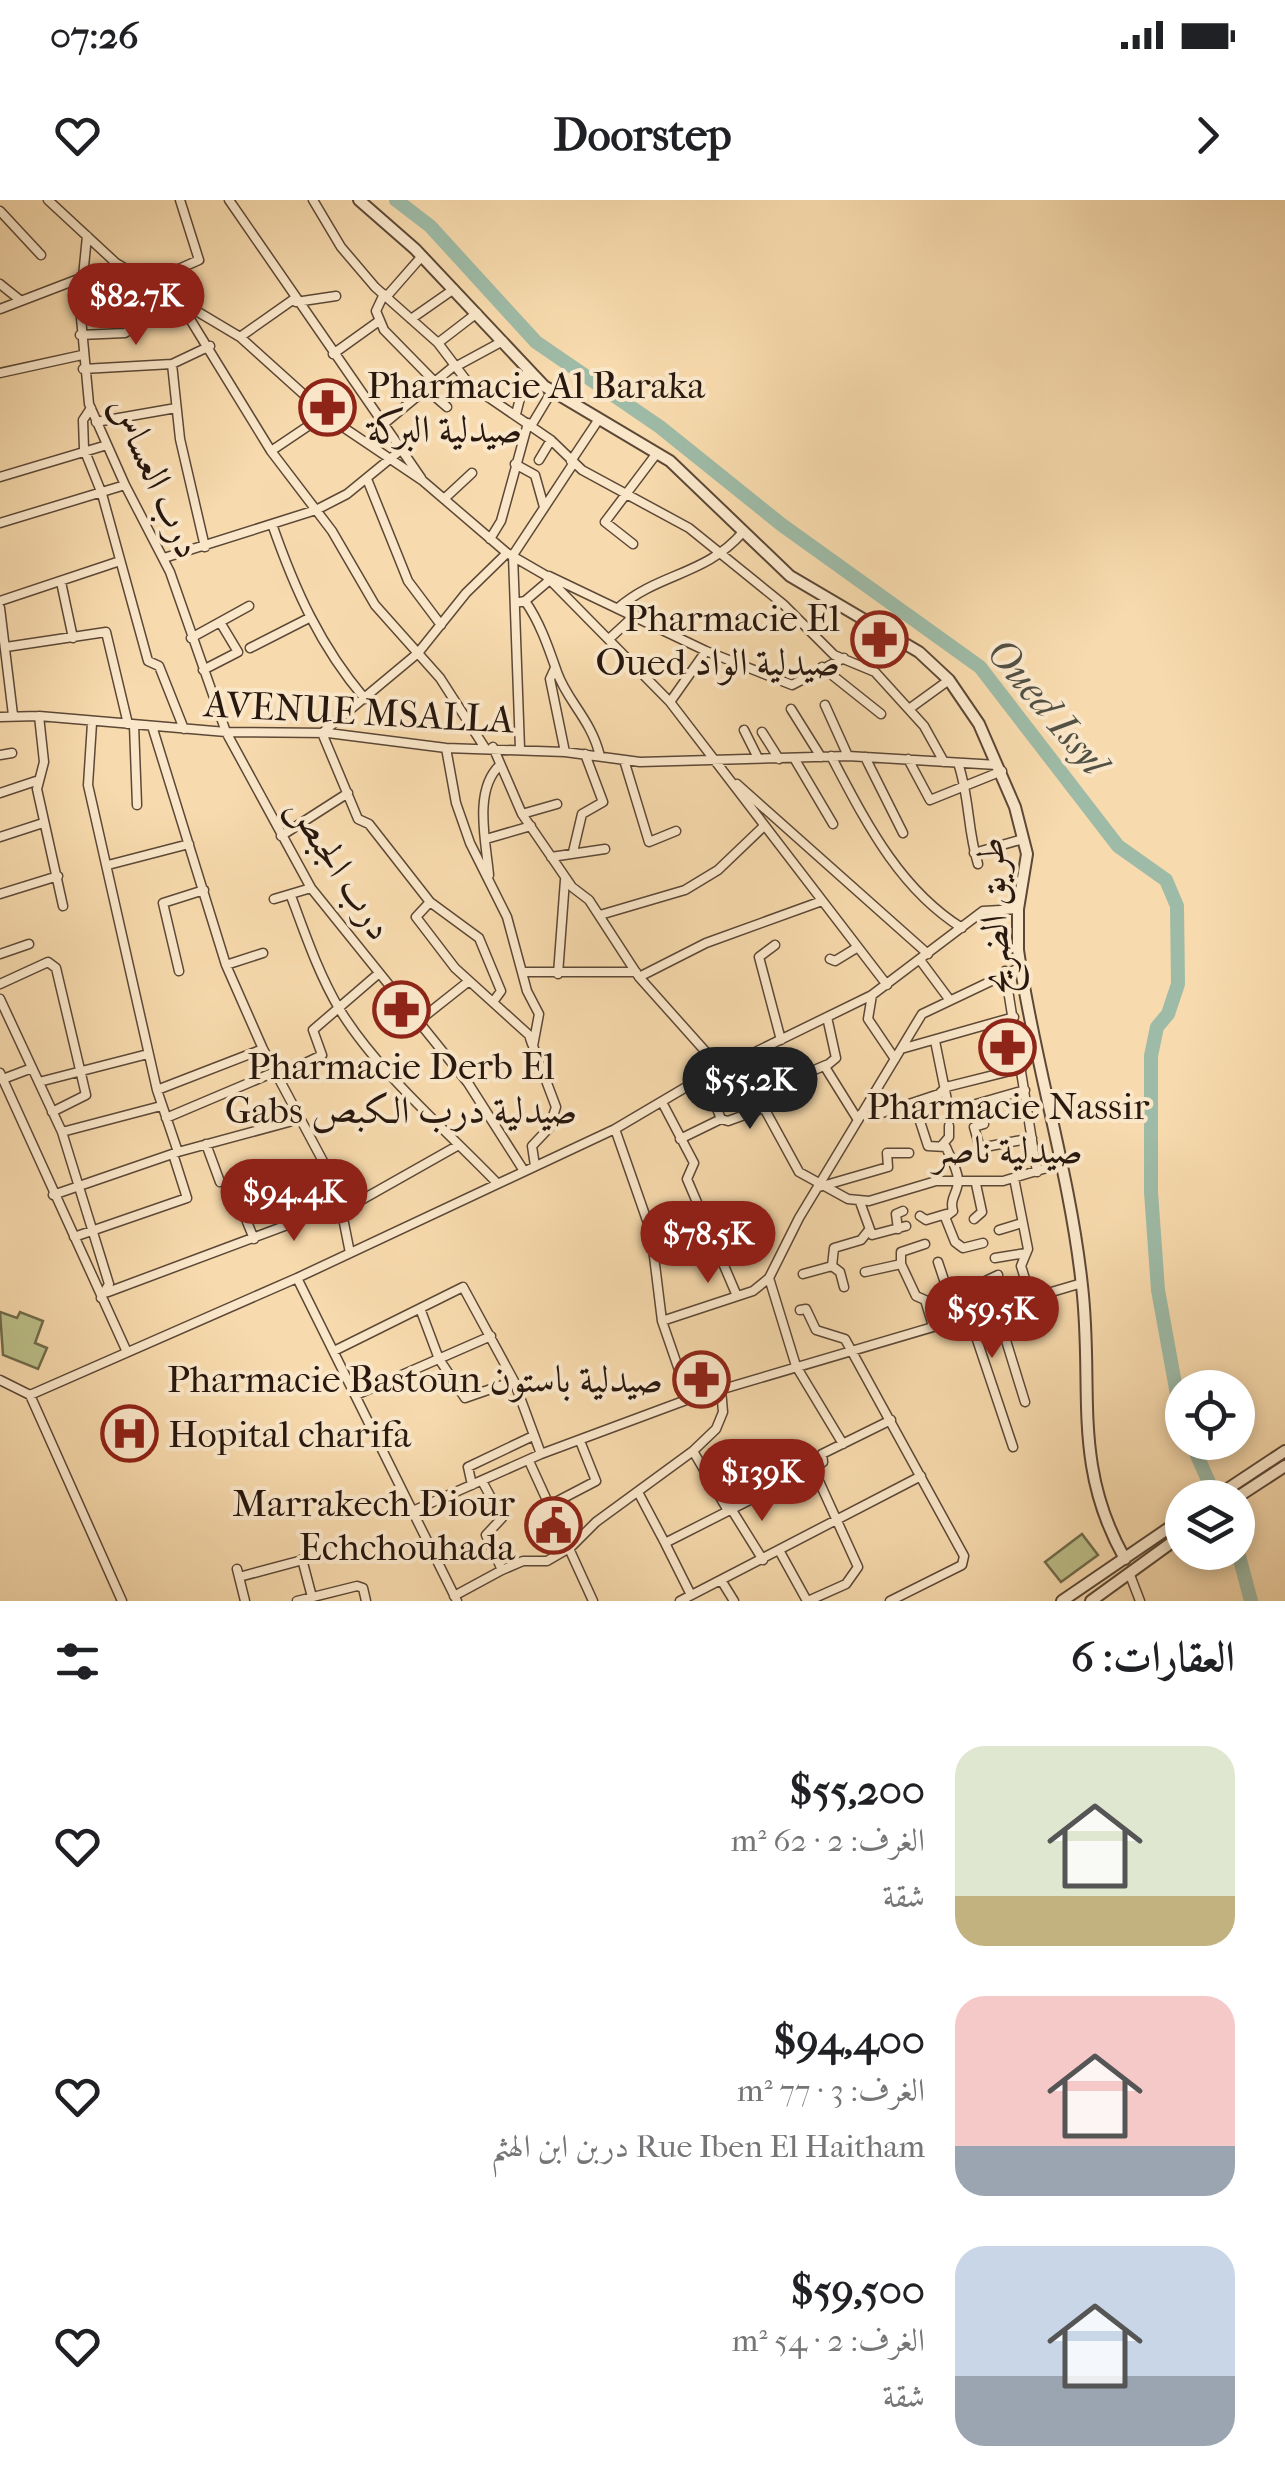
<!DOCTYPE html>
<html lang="ar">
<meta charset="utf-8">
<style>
:root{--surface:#fff;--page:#f2f2f2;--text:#202124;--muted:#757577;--accent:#8f2418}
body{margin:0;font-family:"IM FELL French Canon",Amiri,serif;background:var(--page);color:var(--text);direction:rtl;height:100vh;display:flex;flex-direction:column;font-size:38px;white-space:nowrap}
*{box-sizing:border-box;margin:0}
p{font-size:32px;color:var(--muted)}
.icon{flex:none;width:55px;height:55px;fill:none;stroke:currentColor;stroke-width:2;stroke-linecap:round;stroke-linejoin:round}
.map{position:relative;height:1401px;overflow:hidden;direction:ltr}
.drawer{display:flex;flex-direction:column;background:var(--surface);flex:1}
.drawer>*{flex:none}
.tools{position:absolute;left:1165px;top:1170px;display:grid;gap:20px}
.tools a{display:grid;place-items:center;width:90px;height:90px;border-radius:50%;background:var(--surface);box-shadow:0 5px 15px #0003;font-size:50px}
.price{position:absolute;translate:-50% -85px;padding:0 22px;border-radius:35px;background:var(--accent);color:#fff;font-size:32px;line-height:65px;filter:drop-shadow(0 2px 5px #0008)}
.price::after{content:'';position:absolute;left:50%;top:60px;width:30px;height:22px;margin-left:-15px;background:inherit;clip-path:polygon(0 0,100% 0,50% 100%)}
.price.active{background:#222;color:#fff}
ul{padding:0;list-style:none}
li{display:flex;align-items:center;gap:30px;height:250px;padding:0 50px}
li span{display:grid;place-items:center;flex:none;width:280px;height:200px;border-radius:30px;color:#555}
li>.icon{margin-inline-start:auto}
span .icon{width:120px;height:120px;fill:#fffc;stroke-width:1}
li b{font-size:42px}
h2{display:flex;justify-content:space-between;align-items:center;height:120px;padding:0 50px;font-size:42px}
.status{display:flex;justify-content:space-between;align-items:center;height:70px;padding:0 50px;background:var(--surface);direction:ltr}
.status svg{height:28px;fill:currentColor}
header{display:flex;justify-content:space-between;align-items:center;height:130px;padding:0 50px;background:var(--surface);font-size:45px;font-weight:700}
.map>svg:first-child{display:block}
.pitch{fill:#bcc08a;stroke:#726c4c;stroke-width:2.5}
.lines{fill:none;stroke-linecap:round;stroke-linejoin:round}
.river{stroke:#9ebba7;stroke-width:14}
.minor-casing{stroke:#5c4836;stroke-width:11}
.tertiary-casing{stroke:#5c4836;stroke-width:14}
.minor{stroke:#fae7ca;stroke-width:8}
.tertiary{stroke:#fae7ca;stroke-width:10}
.labels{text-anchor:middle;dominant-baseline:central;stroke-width:8;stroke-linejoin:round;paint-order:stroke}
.poi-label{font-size:38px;fill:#28180f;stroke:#fae7ca;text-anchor:end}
.street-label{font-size:38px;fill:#28180f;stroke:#fae7ca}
.water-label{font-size:40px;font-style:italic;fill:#515144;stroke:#fae7ca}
</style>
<div class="status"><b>07:26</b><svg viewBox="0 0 49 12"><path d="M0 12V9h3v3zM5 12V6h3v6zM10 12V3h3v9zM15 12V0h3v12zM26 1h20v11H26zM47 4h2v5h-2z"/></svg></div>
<header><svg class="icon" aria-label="forward" viewBox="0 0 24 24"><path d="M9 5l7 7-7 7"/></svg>Doorstep<svg class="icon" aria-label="heart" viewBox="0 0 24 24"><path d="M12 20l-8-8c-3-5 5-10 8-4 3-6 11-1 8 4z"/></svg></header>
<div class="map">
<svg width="1285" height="1401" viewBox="0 0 1285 1401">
<rect width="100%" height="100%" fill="#f7daad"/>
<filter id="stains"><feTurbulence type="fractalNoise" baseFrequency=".002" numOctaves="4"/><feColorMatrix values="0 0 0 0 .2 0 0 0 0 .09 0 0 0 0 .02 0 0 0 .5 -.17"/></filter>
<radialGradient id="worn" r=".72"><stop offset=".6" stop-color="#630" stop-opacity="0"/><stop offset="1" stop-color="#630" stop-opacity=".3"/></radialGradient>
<path class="pitch" d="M0 1112 17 1118 20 1112 43 1121 35 1143 47 1148 38 1169 3 1155Z
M1082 1334 1098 1355 1061 1382 1045 1362Z"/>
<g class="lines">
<path class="river" d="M396 0 430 26 536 142 660 227 782 325 980 467 1118 646 1166 680 1177 706 1178 784 1168 814 1157 827 1151 856V992L1158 1090 1182 1222
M1191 1242 1216 1298
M1238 1352 1251 1401"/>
<defs>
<path id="minor" d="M48 0 116 63 240 137 331 219 423 281 507 353 545 375 670 502 887 785
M229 0 421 278
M313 0 341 47 375 87 438 143 469 184 551 240 582 270 689 328 783 404 834 455 875 472 924 526 944 562
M0 11 41 55
M87 36 80 107 89 204 125 285 170 372 226 532 311 688 468 883 524 971
M0 84 20 100
M145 84 199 60 180 0
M384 94 376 111 384 130 433 180
M387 96 422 56
M296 102 336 96
M182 106 271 251 332 331 375 405 440 478 485 548
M0 109 81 78
M411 119 454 89
M80 135 125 133 173 101
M240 137 294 99
M438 143 477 113
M333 154 379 121
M172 164 180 239 205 347
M455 167 503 141
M83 169 172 164 210 146
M0 173 82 155
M424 187 447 207
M91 208 83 220 84 249 102 294 148 461 159 466 184 529
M516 214 527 171
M96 222 176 208
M385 223 454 166
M531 226 552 191
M271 251 326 214
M539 260 551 240
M571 261 599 219
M515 264 535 275 544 307
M0 277 107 245
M367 279 408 381 441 425
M444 299 472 273
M0 323 125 285
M272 324C295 390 320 446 365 499
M490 339 501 321 528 223
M633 344 605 322 657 253
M164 358 316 310 347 294 402 249
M549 376 706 451 792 485 844 458
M61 382 73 438
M0 401 120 361
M525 401 552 378
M515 403 525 401C540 422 549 449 557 472 567 501 591 519 600 556
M0 408 13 515
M618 408C660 372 705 376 743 332
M191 438 249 406
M609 439 635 415
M6 447 106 432 128 524
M250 448 309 418
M822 467 881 514
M555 468 550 479 565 552
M203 470 238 452 220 422
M670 502 706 451
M825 505 848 556
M791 509 821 557
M909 509 949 480
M39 516 44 562 37 589 63 706
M0 517 39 516 226 532 328 533 446 548 565 552 640 562 848 556 997 565
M92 523 88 585 157 890 178 952
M134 525 137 605
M152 526 226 765 263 849 325 965 341 1008 350 1053
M744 530 758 558
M762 532 779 559
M493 547 522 614 572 687 589 700 639 777 722 870
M446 548 456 603 470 643 507 717 527 791 539 814 533 846 556 907 549 928 532 946 535 966
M520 549 513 355 573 264
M0 555 12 553
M831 556C865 620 898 688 962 728
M865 557 903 633
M794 558 833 624
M908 559 930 600 1002 571
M624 560 649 642 676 631
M958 563C970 598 967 629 978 664
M737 584 928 754
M0 593 36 581
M522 614 557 604
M281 636 348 593
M0 637 43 623
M486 639 531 626
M573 652 582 614 603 602 585 554
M974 653 1023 639
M551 657 605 649
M108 665 189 644
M489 675C486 642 473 590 500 565
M0 694 58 676
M291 696C305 734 319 775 340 810 377 871 447 931 496 982
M274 699 311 688
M430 702 416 717 455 768 529 835 532 844
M600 715 685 690 718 670 763 627
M775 745 759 757 781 840
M0 754 29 744
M830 759 835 761 858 747
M920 760 949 799
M226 765 263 753
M179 771 163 703 204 690
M1005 771 1037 972
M526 772H636
M558 774 565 680
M639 777 706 743 822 701
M0 784 48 762 56 768 86 895 52 912
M872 795 868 819 895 859
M0 799 62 932 109 1084 101 1098
M493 802 501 791 479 738 430 702 369 624 358 619 322 533 418 453 466 393 507 353
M827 817 836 858 825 867 858 920
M416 823 469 781
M935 841 948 905
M901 849 1014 817
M0 873 127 1152
M280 875 322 855 313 830 378 774
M798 877 826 865
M705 878 721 919 728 921 764 908 799 972 848 999 869 1001 936 981H1003L1060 964
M3 879 32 868
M39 882 148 854
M157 890 263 849
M914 903 928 946 946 947C950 957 957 968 958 979 959 992 949 998 953 1011L945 1017 955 1042 963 1048 983 1043
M663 904 694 963 687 979 737 1096
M962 908 1025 890
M861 914 870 917 939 894 946 887 1022 868
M166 918 277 871
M984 924 974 927 980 948 1032 938
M615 929 651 1032 662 1121 689 1199
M62 932 161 906
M680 939 721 919
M206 944 220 982
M943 944 949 937V926
M1014 978 1028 1049 1021 1066 1031 1098
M819 987 888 967 887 953H909
M53 995 178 952 300 919
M860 1002 872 1035 906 1026
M920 1016 926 1020 946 1014
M974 1019 982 1012 976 984
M898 1029 896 1014 903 1011
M999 1030 1022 1023
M74 1037 187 998 173 954
M254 1039 243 1012 246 1007 285 997 293 1024
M654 1056 712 1032
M995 1058 1026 1053
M938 1062 957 1119
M901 1064V1052L925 1044
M832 1066 840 1072 844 1087
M865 1072 901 1064 916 1096 925 1100 933 1126
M803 1074 832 1066 834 1048 861 1040 869 1030
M297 1078 457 1401
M769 1078 796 1166 843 1244
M108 1092 314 1015 349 1007 457 946
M996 1108 1025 1202
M800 1110 806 1109 816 1130 845 1139 964 1356 962 1365 890 1401
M421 1111 439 1159 465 1198 514 1181
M985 1111 979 1084 998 1075
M969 1116 1013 1247
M662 1121 753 1091 769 1078 799 1018 922 814 1021 767
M334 1151 463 1087 514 1181 541 1254
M0 1180 30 1195 122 1401
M30 1195 297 1078 615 929 698 880 872 795 983 711 1018 709
M356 1195 491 1136
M693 1251 727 1309
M529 1261 593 1401
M482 1281 502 1318 486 1335 502 1370
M472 1285 468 1267 533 1236
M638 1292 665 1343 813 1268 823 1262 822 1254 891 1220
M550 1305 596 1281 580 1241
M730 1307 763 1360
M415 1310 541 1254 689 1199 1082 1083
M665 1343 691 1395
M780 1352 807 1401
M302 1359 312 1397
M237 1369 245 1401
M1130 1375 1140 1401
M239 1377 340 1350
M721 1380 734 1401
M454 1396 502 1370 523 1361H547L571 1347 596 1322 693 1251 716 1229 723 1212 721 1189
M297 1401 357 1386 363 1388 366 1401
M680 1401 921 1276
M808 1401 846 1384 858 1367 813 1268"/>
<path id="tertiary" d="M359 0 415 49 544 186 670 261 790 376 919 452 949 480 979 524 1015 607 1027 654 1018 709V750C1034 862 1070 973 1082 1086 1094 1188 1071 1264 1125 1359
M1214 1298 1285 1251
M1236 1298 1285 1266
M1062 1401 1182 1319
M1091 1401 1182 1335"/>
</defs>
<use href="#minor" class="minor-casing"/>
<use href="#tertiary" class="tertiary-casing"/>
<use href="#minor" class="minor"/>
<use href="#tertiary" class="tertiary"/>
</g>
<defs>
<symbol id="pharmacy-ring" viewBox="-11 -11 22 22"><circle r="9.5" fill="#fae7ca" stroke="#8f2418" stroke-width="1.5"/><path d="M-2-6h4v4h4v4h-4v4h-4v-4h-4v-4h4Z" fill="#8f2418"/></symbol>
<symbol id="hospital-ring" viewBox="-11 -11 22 22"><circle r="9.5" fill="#fae7ca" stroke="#8f2418" stroke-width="1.5"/><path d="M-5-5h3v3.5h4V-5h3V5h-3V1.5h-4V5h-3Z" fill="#8f2418"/></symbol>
<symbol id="civic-ring" viewBox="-11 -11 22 22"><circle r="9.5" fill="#fae7ca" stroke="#8f2418" stroke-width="1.5"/><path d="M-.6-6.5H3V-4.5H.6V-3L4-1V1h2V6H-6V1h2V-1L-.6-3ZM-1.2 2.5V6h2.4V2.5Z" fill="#8f2418"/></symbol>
</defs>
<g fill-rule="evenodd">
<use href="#pharmacy-ring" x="296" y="176" width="63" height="63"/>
<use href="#pharmacy-ring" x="848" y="408" width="63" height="63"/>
<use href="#pharmacy-ring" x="370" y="778" width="63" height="63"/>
<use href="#pharmacy-ring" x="976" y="816" width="63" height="63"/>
<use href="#pharmacy-ring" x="670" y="1148" width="63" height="63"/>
<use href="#hospital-ring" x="98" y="1202" width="63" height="63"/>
<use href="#civic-ring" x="522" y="1294" width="63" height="63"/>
</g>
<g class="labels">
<g class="poi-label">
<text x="367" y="185" text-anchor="start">Pharmacie Al Baraka<tspan x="367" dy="44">صيدلية البركة</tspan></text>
<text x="840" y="418">Pharmacie El<tspan x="840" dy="44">Oued صيدلية الواد</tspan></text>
<text x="401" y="866" text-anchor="middle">Pharmacie Derb El<tspan x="401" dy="44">Gabs صيدلية درب الكبص</tspan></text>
<text x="1008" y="906" text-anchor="middle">Pharmacie Nassir<tspan x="1008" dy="44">صيدلية ناصر</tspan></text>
<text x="663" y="1179">Pharmacie Bastoun صيدلية باستون</text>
<text x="168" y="1234" text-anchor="start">Hopital charifa</text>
<text x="515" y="1303">Marrakech Diour<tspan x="515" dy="44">Echchouhada</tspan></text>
</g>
<g class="street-label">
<text transform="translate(156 277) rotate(66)">درب العساس</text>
<text transform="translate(359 512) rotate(3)">AVENUE MSALLA</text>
<text transform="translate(340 668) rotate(57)">درب الجبص</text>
<text transform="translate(994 716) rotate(-93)">طريق الضريح</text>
</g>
<g class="water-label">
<text transform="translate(1047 507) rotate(50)">Oued Issyl</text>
</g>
</g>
<rect width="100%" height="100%" filter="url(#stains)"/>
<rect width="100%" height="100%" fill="url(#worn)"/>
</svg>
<div class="tools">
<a><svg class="icon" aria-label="locate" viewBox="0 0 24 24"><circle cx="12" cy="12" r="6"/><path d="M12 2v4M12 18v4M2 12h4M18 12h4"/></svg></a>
<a><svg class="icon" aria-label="layers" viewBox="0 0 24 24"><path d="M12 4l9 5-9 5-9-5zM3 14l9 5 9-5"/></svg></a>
</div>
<b class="price" style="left:136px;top:148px">$82.7K</b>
<b class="price active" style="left:750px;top:932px">$55.2K</b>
<b class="price" style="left:294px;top:1044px">$94.4K</b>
<b class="price" style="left:708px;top:1086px">$78.5K</b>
<b class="price" style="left:992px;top:1161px">$59.5K</b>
<b class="price" style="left:762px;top:1324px">$139K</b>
</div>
<section class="drawer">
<h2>العقارات: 6<svg class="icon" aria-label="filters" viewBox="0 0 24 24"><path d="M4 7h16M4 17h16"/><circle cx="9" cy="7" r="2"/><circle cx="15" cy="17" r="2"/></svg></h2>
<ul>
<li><span style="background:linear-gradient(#dfe7d0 75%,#c2b280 0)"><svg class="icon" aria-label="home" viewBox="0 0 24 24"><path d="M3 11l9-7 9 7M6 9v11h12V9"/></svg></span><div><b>$55,200</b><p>الغرف: 2 · 62 m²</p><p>شقة</p></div><svg class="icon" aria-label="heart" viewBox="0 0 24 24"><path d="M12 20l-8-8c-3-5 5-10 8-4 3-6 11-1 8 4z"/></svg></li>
<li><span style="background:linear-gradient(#f6c9c9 75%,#9aa5b1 0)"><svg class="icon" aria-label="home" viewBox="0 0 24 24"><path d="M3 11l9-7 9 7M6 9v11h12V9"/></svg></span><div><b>$94,400</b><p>الغرف: 3 · 77 m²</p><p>Rue Iben El Haitham دربن ابن الهثم</p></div><svg class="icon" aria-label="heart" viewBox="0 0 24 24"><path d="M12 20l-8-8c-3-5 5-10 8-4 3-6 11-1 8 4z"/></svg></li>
<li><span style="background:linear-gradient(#c9d6e8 65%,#9aa5b1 0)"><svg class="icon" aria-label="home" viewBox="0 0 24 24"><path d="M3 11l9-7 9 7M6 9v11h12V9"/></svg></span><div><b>$59,500</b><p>الغرف: 2 · 54 m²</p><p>شقة</p></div><svg class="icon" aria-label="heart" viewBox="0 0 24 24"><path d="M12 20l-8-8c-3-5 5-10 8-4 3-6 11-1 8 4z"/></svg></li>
</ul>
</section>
